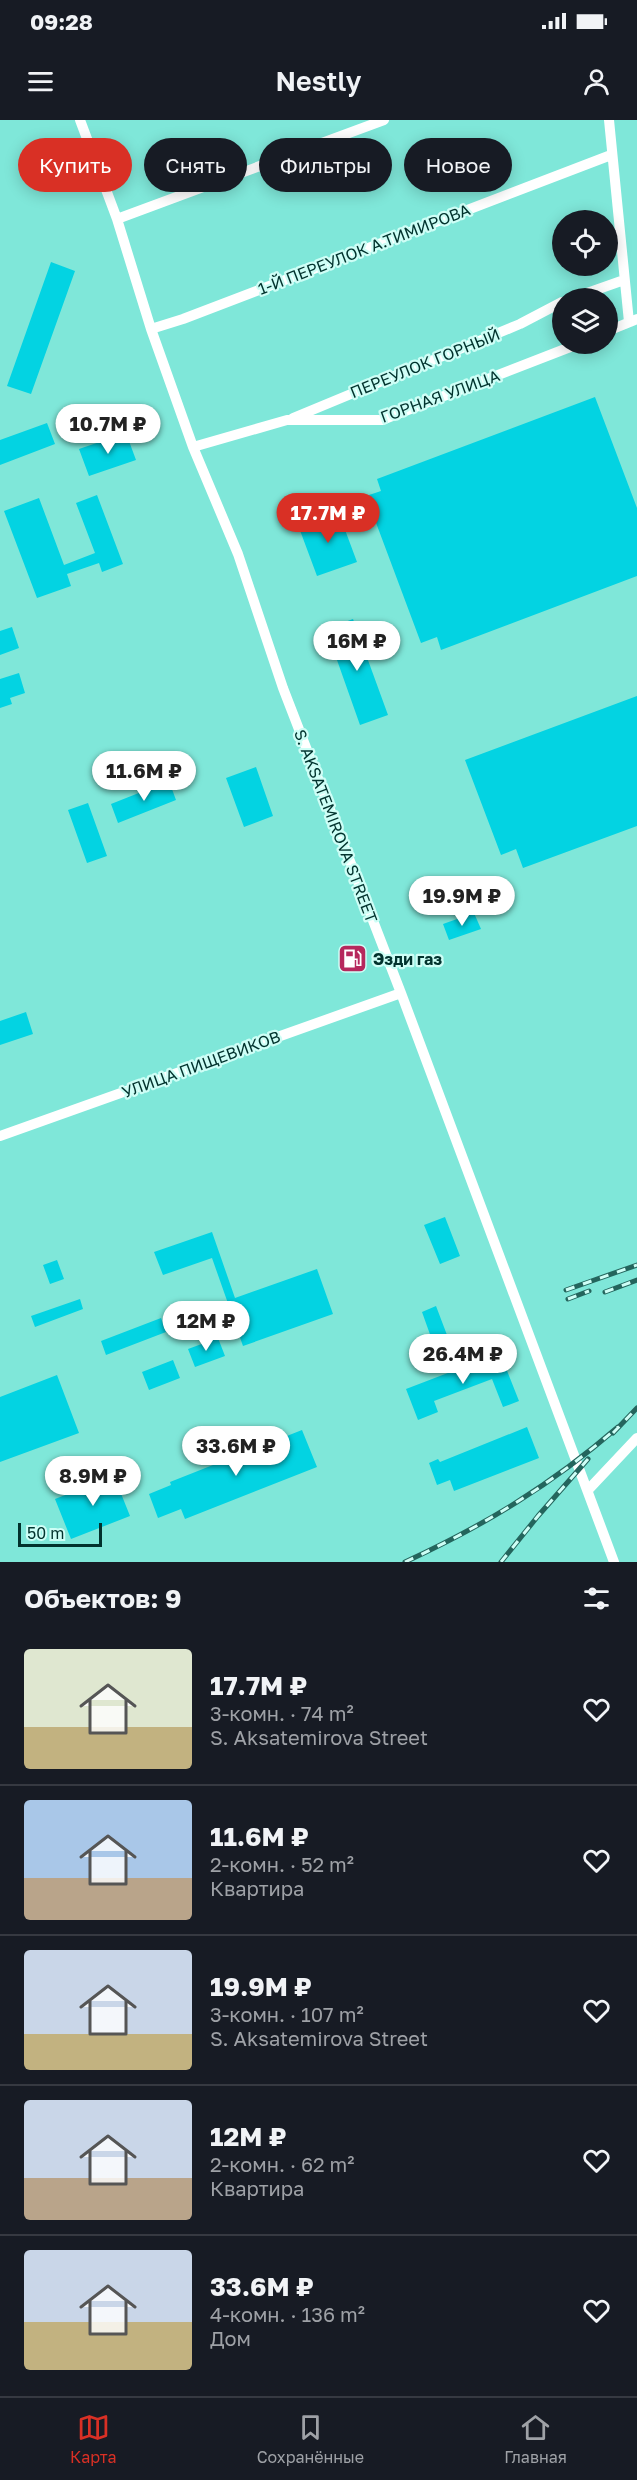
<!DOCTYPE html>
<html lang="ru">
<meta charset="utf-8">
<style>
:root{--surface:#171b24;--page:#20242c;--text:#f1f3f6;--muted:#9ea1a6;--line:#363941;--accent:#d93025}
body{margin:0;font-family:"Golos Text",sans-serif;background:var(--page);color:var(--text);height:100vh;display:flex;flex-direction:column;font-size:22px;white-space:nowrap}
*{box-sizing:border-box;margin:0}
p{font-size:20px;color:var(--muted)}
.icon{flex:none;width:33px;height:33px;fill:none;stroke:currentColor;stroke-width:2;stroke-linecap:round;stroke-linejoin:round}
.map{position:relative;height:1442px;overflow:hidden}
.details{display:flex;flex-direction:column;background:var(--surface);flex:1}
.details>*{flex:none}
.top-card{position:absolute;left:18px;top:18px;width:602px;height:54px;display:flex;gap:12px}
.tools{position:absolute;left:552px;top:90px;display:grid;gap:12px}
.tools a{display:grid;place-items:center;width:66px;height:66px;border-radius:50%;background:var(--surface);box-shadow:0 3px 15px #0003;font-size:30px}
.scale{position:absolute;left:18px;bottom:15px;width:84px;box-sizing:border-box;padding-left:6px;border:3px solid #01322d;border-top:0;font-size:16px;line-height:21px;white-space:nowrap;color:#01322d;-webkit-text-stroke:4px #cefef6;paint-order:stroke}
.price{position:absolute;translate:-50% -51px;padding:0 14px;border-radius:21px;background:#fff;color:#222;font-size:20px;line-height:39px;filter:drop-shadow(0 2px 3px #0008)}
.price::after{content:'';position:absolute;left:50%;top:36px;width:18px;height:14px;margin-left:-9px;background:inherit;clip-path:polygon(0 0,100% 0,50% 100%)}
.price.active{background:var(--accent);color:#fff}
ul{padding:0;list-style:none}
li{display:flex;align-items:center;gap:18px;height:150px;padding:0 24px}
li+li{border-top:2px solid var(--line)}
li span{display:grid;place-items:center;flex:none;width:168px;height:120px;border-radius:6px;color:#555}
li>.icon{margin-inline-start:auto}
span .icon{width:72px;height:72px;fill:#fffc;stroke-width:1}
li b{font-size:26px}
h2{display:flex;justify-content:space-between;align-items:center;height:72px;padding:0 24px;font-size:26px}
.tag{padding:0 21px;border-radius:27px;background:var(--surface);box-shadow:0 3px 15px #0003;font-size:21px;line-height:54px}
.tag.active{background:var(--accent);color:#fff}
.status{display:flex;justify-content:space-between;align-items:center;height:42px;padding:0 30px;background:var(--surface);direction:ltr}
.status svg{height:16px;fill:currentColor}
header{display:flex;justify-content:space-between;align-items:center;height:78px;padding:0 24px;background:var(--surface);font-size:27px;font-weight:600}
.tab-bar{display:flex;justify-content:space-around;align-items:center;height:84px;border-top:2px solid var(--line);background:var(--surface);font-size:16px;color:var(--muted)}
.tab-bar a{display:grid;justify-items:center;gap:3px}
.tab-bar .active{color:var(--accent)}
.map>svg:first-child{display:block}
.building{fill:#03d3e2}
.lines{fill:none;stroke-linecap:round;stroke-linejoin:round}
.minor{stroke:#fff;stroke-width:10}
.rail-casing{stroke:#24655d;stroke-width:5}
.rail{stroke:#cefef6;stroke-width:3;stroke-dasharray:9;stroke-linecap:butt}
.labels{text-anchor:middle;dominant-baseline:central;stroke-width:4.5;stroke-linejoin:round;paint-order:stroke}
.street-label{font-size:16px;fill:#01322d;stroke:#cefef6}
.poi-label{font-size:16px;font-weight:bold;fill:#01322d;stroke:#cefef6;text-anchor:start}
</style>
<div class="status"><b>09:28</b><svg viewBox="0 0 49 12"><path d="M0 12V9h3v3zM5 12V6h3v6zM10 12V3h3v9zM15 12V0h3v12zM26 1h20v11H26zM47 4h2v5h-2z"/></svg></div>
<header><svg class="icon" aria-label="menu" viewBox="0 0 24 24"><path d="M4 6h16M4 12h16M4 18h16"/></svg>Nestly<svg class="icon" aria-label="person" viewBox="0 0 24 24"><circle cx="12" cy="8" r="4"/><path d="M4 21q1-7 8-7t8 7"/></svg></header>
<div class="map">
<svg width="637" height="1442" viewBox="0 0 637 1442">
<rect width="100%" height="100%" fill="#7fe7d9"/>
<path class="building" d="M51 142 75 151 31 274 7 266Z
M595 277 637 388V456L441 530 437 517 421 523 366 376 381 371 377 359Z
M47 303 55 324 0 345V320Z
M126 313 136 340 89 356 79 329Z
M97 375 123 444 102 452 99 443 67 454 71 466 37 478 4 391 39 378 64 445 95 433 76 383Z
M338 391 357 442 317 456 298 405Z
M353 499 388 595 360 605 326 509Z
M12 507 19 528 0 535V511Z
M19 553 25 573 10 578 12 584 0 588V559Z
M637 576V706L523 748 516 729 501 735 465 640Z
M256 647 273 696 244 707 226 658Z
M169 661 176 680 118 703 111 684Z
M88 683 107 736 87 743 68 690Z
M474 793 481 809 449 820 443 804Z
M26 892 33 914 0 925V901Z
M445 1097 460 1136 440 1144 424 1105Z
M212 1112 235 1178 317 1149 333 1194 243 1226 212 1138 163 1155 154 1132Z
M57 1140 64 1159 50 1164 43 1145Z
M80 1179 83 1189 35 1207 31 1196Z
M436 1186 447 1215 432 1220 422 1192Z
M161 1198 166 1212 106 1235 101 1221Z
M218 1218 225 1236 195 1247 188 1229Z
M500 1233 519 1281 503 1287 492 1259 434 1281 438 1292 418 1300 406 1269Z
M173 1240 180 1258 149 1270 142 1252Z
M57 1255 79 1313 0 1342V1277Z
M527 1307 539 1338 454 1371 450 1360 437 1365 429 1343 438 1339 440 1342Z
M302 1310 317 1347 185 1399 181 1389 158 1398 149 1374 171 1365 170 1362Z
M114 1356 130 1396 71 1419 55 1379Z"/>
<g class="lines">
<path class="minor" d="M80 0 117 99 151 209 193 327 238 434 283 568 401 873 614 1442
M609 0 629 202
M117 99 384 0
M573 178 624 160
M151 209 183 199 611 35
M608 211 637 199
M293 298 520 204 562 182
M193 327 287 300H382L578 224
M0 1016 401 873
M588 1370 637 1318"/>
<defs>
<path id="rail" d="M566 1170 637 1145
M605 1172 637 1160
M568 1179 589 1171
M613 1313 637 1288
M405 1442C485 1405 551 1365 618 1307
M501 1442 538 1396 588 1339"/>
</defs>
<use href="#rail" class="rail-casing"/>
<use href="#rail" class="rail"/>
</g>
<defs>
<symbol id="fuel-square" viewBox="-11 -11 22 22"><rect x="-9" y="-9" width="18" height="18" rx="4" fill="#b6285d" stroke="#cefef6"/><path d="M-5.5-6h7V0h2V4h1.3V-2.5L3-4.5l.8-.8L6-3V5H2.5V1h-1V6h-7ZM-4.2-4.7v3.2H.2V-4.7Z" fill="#fff"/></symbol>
</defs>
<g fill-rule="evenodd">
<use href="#fuel-square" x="336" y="822" width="33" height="33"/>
</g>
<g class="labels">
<g class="street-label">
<text transform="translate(364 129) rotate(-21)">1-Й ПЕРЕУЛОК А.ТИМИРОВА</text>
<text transform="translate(425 243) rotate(-22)">ПЕРЕУЛОК ГОРНЫЙ</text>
<text transform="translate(440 276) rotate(-20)">ГОРНАЯ УЛИЦА</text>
<text transform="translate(336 706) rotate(69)">S. AKSATEMIROVA STREET</text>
<text transform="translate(201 944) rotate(-20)">УЛИЦА ПИЩЕВИКОВ</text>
</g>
<g class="poi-label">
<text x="373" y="839">Эзди газ</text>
</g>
</g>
</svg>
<div class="tools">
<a><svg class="icon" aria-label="locate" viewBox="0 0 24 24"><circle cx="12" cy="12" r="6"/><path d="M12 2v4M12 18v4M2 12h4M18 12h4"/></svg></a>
<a><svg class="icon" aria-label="layers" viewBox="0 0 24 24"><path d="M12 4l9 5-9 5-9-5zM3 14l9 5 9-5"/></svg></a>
</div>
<div class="scale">50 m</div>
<b class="price" style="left:108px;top:335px">10.7M ₽</b>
<b class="price active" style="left:328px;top:424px">17.7M ₽</b>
<b class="price" style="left:357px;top:552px">16M ₽</b>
<b class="price" style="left:144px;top:682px">11.6M ₽</b>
<b class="price" style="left:462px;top:807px">19.9M ₽</b>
<b class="price" style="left:206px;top:1232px">12M ₽</b>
<b class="price" style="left:463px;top:1265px">26.4M ₽</b>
<b class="price" style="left:236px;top:1357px">33.6M ₽</b>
<b class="price" style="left:93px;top:1387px">8.9M ₽</b>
<div class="top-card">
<a class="tag active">Купить</a>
<a class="tag">Снять</a>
<a class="tag">Фильтры</a>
<a class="tag">Новое</a>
</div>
</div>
<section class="details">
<h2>Объектов: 9<svg class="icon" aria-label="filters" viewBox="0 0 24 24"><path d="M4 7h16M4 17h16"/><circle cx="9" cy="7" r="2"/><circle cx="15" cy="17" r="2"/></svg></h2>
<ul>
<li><span style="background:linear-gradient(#dfe7d0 65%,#c2b280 0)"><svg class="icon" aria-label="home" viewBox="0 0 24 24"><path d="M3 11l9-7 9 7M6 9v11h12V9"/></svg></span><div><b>17.7M ₽</b><p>3-комн. · 74 m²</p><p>S. Aksatemirova Street</p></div><svg class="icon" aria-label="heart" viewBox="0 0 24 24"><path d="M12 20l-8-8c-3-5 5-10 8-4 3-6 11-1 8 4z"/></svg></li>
<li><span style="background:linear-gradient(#a9c7e8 65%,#b9a48a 0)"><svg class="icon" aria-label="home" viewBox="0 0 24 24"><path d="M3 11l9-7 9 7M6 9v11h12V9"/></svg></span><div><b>11.6M ₽</b><p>2-комн. · 52 m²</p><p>Квартира</p></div><svg class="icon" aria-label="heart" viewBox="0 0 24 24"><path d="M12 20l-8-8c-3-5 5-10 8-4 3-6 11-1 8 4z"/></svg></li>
<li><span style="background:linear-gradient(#c9d6e8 70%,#c2b280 0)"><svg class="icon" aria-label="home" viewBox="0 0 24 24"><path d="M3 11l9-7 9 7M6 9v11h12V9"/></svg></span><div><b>19.9M ₽</b><p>3-комн. · 107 m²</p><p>S. Aksatemirova Street</p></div><svg class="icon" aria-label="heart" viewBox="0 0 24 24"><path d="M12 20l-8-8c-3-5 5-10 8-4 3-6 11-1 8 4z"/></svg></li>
<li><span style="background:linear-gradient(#c9d6e8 65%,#b9a48a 0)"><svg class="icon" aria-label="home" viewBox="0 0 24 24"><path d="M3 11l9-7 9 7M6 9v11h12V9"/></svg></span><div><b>12M ₽</b><p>2-комн. · 62 m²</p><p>Квартира</p></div><svg class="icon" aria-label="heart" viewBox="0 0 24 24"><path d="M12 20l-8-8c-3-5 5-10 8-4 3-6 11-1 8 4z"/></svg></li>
<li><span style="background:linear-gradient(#c9d6e8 60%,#c2b280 0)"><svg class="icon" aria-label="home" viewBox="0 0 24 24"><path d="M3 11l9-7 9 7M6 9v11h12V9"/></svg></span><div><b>33.6M ₽</b><p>4-комн. · 136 m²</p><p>Дом</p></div><svg class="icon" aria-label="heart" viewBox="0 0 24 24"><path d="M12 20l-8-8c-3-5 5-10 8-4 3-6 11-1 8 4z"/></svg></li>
</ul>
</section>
<nav class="tab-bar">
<a class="active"><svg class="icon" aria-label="map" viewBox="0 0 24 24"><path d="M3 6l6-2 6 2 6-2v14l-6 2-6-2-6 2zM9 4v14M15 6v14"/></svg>Карта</a>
<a><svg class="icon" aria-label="saved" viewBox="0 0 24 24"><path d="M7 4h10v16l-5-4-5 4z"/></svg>Сохранённые</a>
<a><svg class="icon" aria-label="home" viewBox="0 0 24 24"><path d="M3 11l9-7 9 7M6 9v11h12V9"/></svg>Главная</a>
</nav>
